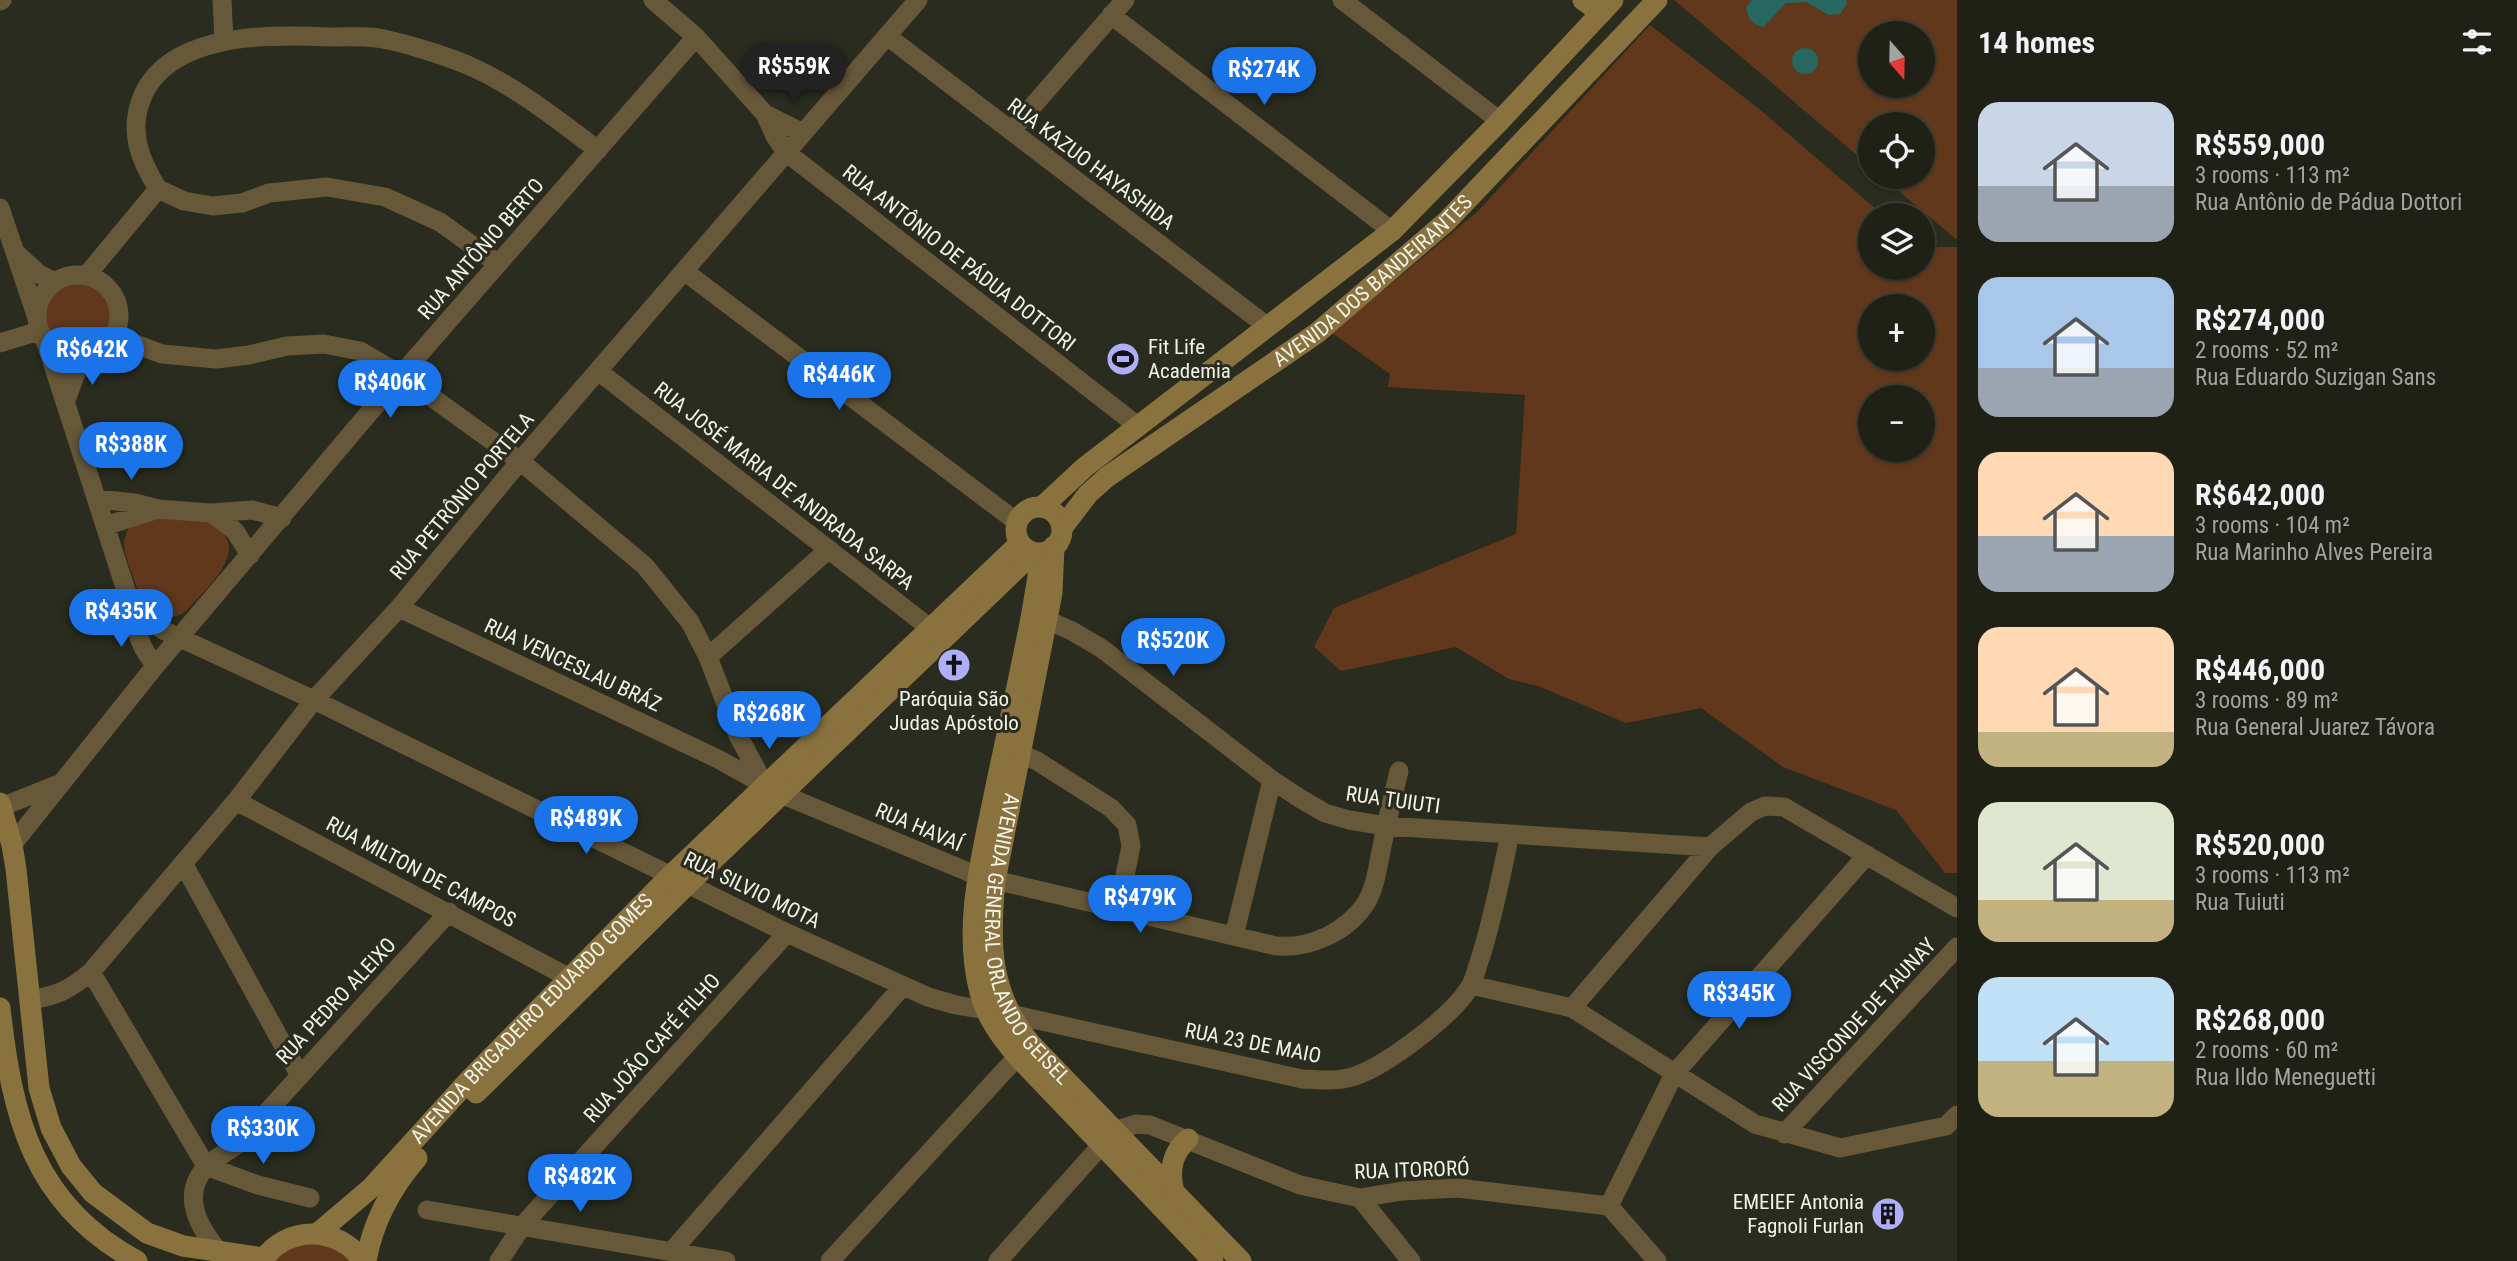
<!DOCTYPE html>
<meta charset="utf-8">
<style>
:root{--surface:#1f2116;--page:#2c2e23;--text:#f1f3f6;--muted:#a1a3a1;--line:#3c3e35;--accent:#1a73e8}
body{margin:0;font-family:"Roboto Condensed",sans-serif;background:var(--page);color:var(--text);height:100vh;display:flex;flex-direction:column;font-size:26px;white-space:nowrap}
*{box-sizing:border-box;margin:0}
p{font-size:23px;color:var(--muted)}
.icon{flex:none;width:38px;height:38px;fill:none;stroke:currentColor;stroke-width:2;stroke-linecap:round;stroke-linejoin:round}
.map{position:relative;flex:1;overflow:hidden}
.side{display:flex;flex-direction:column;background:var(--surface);width:560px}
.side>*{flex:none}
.needle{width:46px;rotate:160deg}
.tools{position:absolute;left:1858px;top:21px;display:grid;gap:14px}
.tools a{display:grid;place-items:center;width:77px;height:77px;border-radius:50%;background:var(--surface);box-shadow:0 2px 5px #0004,0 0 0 2px var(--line);font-size:35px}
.price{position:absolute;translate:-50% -60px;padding:0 16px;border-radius:24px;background:var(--accent);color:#fff;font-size:23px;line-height:46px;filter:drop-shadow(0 2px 4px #0008)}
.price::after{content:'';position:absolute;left:50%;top:42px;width:21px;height:16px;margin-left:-10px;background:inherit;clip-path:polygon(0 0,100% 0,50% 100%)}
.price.selected{background:#222;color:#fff}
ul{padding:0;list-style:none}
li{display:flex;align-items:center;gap:21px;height:175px;padding:0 21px}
li span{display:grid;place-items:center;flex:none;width:196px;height:140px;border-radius:21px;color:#555}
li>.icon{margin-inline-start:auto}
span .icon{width:84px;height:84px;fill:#fffc;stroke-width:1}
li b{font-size:30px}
h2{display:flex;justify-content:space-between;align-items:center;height:84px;padding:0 21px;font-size:30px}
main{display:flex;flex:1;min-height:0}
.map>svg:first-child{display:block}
.green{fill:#62381c;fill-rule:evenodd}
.water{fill:#276860}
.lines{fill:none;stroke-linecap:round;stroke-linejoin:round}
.street{stroke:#675839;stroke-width:19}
.secondary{stroke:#89723e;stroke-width:21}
.labels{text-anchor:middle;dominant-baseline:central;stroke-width:6;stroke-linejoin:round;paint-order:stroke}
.street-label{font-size:21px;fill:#f1f3e9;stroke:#292c1e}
.poi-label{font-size:21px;fill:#f1f3e9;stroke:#292c1e;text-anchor:start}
</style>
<main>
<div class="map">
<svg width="1957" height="1261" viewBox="0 0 1957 1261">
<rect width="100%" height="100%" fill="#292c1e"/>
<path class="green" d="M1674 0H1957V240L1882 177H1923V124H1871V167ZM1871 33H1923V86H1871Z
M1650 25 1758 108 1883 215H1871V268H1923V247H1957V873H1945L1896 810 1783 767 1701 708 1626 723 1538 686 1509 679 1456 647 1341 671 1314 647 1334 608 1516 534 1525 395 1388 387 1390 374 1332 333 1477 212ZM1871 306H1923V359H1871ZM1871 397H1923V450H1871Z
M44 316a34 34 0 1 1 68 0a34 34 0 1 1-68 0Z
M151 517C165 518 196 517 207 522 211 523 216 529 220 531 249 553 200 595 185 612 152 630 142 603 133 577 128 562 119 545 128 530 133 522 143 520 151 517Z
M314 1243 330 1246 351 1261H274C287 1250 297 1245 314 1243Z"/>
<path class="water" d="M1752 0H1846L1847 4 1840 14 1829 15 1806 2 1786 3 1763 27C1752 24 1748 19 1746 7Z
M1792 61a13 13 0 1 1 26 0a13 13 0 1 1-26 0Z"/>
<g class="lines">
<path class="street" d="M222 0 224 41
M653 0 696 37 765 114 775 136 786 152 1139 427
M1342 0 1500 121
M0 1 2 0
M1111 15 1392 231
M887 36 1268 327
M765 114 803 133
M1011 131 1125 0
M158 189C140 160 129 133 141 100 166 32 270 34 330 37 348 37 370 35 388 40 411 45 453 58 474 68 518 88 559 121 598 150
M158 189 184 201 213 206 242 203 269 193 327 187 385 197 440 222 498 264
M0 208 36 315
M16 253 39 274 55 282
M684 271 1017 522
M37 316a41 41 0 1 1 82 0a41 41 0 1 1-82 0Z
M86 276 158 189
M114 336 162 354 216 359 249 355 287 346 324 344 360 351 401 375 520 461 645 566 690 622 708 657 738 735 764 784
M0 343 39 331
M46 343 132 609C136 631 140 649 156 665
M598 371 930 628 941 640
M65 403 82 357
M97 499 135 503 158 509 211 513 252 510 282 518
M211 513 235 531 250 555
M105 526 158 509
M399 608 718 759 781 794 978 876 1276 946C1310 949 1347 932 1366 903 1376 886 1378 865 1382 846 1387 821 1393 796 1399 771
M132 609 165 631 314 700 787 933 928 997 956 1005 1010 1014 1302 1079C1319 1080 1337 1082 1355 1076 1387 1065 1454 1015 1471 985 1475 977 1477 967 1480 959 1493 919 1501 876 1510 834
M1047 620 1072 631 1101 648 1272 780 1301 799 1325 813 1349 820 1386 826 1710 847
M708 657 829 549
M1007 748 1037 761 1111 808 1127 825 1131 846 1118 910
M236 801 581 984
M1 807 59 784
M12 845 156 665 401 375 696 37
M183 863 299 1074
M1234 936 1272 780
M91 972 206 1166
M1471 985 1572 1008 1755 1124 1840 1148 1946 1126 1957 1115
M29 1000C57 996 69 990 91 972L236 801 314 700 399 608 520 461 918 0
M1572 1008 1710 847 1751 812 1765 806 1784 807 1957 908
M1784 1134 1957 947
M206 1166 258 1185 310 1198
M1360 1198 1411 1261
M1609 1206 1674 1074 1867 855
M427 1210 726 1261
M672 1251 902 987
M220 1253C200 1229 180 1197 205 1168 213 1159 227 1152 237 1145L449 912
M499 1261 523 1225 787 933
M830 1261 1027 1046
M998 1261 1114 1131 1136 1124 1150 1125 1300 1185 1360 1198 1402 1191 1458 1188 1609 1206 1657 1261"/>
<g class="secondary">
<path d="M1583 0 1601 13"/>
<circle cx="1039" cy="530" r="23"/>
<path d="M1042 507 1085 467 1392 231 1497 124 1613 0"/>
<path id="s1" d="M1062 528 1088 494 1107 477 1317 333 1447 221 1657 0"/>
<path id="s2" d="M1054 546 1052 593 995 881C989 943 989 993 1030 1043L1241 1261"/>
<path d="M1039 554 1038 577 1031 618C1020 674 1008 730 996 786 983 852 962 925 980 992 986 1017 1001 1037 1017 1056L1213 1261"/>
<path d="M0 803 12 845 16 869 39 1088 51 1128 71 1166 93 1193 147 1233 183 1246 263 1258"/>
<path d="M0 1008C12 1117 33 1205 137 1261"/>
<path d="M476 1093 688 884 1033 553"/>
<path d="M1173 1188C1169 1168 1173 1152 1188 1139"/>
<path id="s3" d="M318 1233 371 1188 470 1079 670 876 1019 544"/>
<path d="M262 1261C286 1225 338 1225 363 1261"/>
<path d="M366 1261C373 1221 391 1188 417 1158"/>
</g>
</g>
<defs>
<symbol id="stadium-disc" viewBox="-11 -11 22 22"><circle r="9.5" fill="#afaefa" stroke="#292c1e"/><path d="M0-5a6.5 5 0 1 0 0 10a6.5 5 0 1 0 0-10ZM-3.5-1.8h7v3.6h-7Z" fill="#111"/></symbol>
<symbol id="church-disc" viewBox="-11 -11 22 22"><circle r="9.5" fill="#afaefa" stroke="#292c1e"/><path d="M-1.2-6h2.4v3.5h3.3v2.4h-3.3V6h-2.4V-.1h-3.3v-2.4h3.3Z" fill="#111"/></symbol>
<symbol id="building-disc" viewBox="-11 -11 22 22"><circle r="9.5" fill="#afaefa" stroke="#292c1e"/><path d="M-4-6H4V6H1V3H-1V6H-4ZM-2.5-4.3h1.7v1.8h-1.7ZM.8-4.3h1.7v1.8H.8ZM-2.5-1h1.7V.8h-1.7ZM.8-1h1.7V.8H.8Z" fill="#111"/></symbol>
</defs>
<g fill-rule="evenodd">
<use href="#stadium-disc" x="1104" y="340" width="38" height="38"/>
<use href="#church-disc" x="935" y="646" width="38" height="38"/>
<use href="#building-disc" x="1869" y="1195" width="38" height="38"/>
</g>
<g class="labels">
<g class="street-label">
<text transform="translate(1091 164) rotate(37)">RUA KAZUO HAYASHIDA</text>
<text transform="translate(481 249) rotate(-49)">RUA ANTÔNIO BERTO</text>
<text transform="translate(959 258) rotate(38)">RUA ANTÔNIO DE PÁDUA DOTTORI</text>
<text stroke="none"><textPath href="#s1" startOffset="399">AVENIDA DOS BANDEIRANTES</textPath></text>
<text transform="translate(784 486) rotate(38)">RUA JOSÉ MARIA DE ANDRADA SARPA</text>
<text transform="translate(462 496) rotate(-50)">RUA PETRÔNIO PORTELA</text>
<text transform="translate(573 665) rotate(25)">RUA VENCESLAU BRÁZ</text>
<text transform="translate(1393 800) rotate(8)">RUA TUIUTI</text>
<text transform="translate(919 827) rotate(23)">RUA HAVAÍ</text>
<text transform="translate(421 872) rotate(28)">RUA MILTON DE CAMPOS</text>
<text transform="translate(752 890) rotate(26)">RUA SILVIO MOTA</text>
<text stroke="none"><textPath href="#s2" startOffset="408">AVENIDA GENERAL ORLANDO GEISEL</textPath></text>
<text transform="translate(336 1001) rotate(-47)">RUA PEDRO ALEIXO</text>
<text stroke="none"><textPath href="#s3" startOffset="303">AVENIDA BRIGADEIRO EDUARDO GOMES</textPath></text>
<text transform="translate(1854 1025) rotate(-47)">RUA VISCONDE DE TAUNAY</text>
<text transform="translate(1253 1043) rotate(11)">RUA 23 DE MAIO</text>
<text transform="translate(652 1048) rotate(-48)">RUA JOÃO CAFÉ FILHO</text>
<text transform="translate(1412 1170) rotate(-2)">RUA ITORORÓ</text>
</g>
<g class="poi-label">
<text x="1148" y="347">Fit Life<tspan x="1148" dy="24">Academia</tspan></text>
<text x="954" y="699" text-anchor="middle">Paróquia São<tspan x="954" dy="24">Judas Apóstolo</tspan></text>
<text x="1864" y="1202" text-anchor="end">EMEIEF Antonia<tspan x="1864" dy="24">Fagnoli Furlan</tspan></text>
</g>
</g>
</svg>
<div class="tools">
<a><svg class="needle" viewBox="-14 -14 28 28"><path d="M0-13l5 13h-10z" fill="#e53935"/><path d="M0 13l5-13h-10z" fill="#a1a3a1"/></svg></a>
<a><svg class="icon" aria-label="locate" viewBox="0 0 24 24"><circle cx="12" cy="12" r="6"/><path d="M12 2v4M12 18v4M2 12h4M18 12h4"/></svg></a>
<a><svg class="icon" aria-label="layers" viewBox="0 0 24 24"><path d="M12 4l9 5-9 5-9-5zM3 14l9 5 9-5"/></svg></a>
<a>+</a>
<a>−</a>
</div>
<b class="price selected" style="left:794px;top:104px">R$559K</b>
<b class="price" style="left:1264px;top:107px">R$274K</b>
<b class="price" style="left:92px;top:387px">R$642K</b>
<b class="price" style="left:839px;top:412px">R$446K</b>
<b class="price" style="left:390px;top:420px">R$406K</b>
<b class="price" style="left:131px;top:482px">R$388K</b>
<b class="price" style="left:121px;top:649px">R$435K</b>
<b class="price" style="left:1173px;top:678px">R$520K</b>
<b class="price" style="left:769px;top:751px">R$268K</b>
<b class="price" style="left:586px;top:856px">R$489K</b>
<b class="price" style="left:1140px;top:935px">R$479K</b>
<b class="price" style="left:1739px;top:1031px">R$345K</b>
<b class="price" style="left:263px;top:1166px">R$330K</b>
<b class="price" style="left:580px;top:1214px">R$482K</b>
</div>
<section class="side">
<h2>14 homes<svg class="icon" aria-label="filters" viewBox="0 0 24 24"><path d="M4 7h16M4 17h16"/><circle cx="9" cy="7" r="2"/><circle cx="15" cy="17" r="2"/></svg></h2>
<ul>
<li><span style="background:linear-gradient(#c9d6e8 60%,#9aa5b1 0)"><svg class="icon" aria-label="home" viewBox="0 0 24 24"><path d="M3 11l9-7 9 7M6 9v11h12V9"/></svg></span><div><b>R$559,000</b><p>3 rooms · 113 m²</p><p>Rua Antônio de Pádua Dottori</p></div></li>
<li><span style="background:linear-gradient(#a9c7e8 65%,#9aa5b1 0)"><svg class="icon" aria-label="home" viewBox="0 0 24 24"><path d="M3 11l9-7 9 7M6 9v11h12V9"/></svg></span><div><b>R$274,000</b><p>2 rooms · 52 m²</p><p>Rua Eduardo Suzigan Sans</p></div></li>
<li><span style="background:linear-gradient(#ffd9b3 60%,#9aa5b1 0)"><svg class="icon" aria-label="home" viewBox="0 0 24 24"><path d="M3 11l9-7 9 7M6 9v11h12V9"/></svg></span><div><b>R$642,000</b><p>3 rooms · 104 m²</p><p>Rua Marinho Alves Pereira</p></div></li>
<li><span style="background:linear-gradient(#ffd9b3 75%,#c2b280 0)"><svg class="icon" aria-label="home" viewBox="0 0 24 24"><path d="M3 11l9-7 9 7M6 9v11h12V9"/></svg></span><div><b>R$446,000</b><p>3 rooms · 89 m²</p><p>Rua General Juarez Távora</p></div></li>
<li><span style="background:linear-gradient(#dfe7d0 70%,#c2b280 0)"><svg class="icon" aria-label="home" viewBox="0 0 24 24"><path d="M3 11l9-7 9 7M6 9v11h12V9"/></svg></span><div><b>R$520,000</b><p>3 rooms · 113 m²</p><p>Rua Tuiuti</p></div></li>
<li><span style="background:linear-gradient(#bfe0f5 60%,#c2b280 0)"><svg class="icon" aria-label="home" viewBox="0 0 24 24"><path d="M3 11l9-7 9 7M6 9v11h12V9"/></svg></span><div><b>R$268,000</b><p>2 rooms · 60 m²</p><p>Rua Ildo Meneguetti</p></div></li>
</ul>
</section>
</main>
